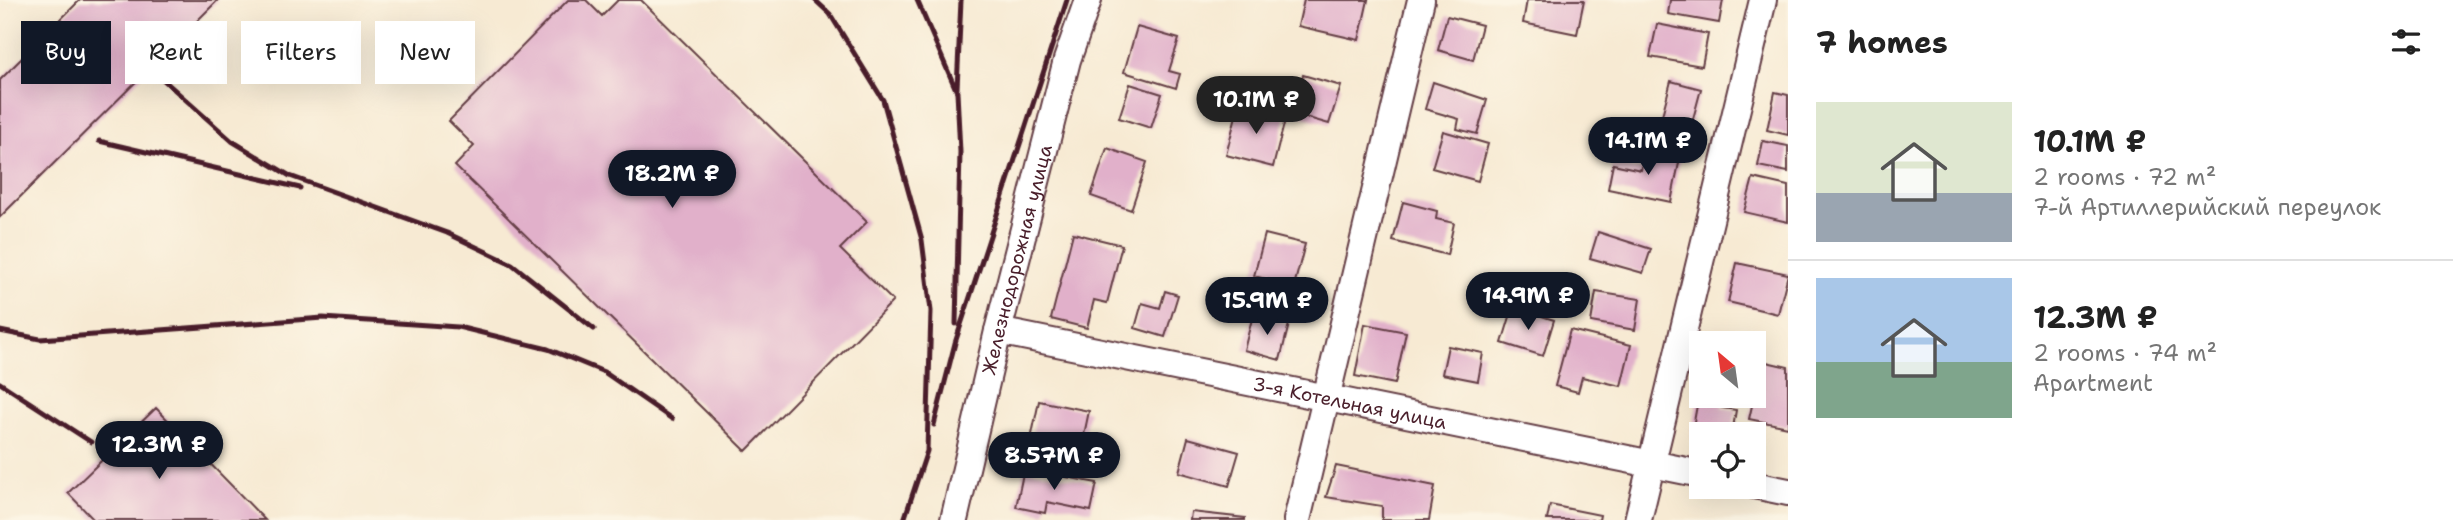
<!DOCTYPE html>
<meta charset="utf-8">
<style>
:root{--surface:#fff;--page:#f6f6f6;--text:#222;--muted:#767676;--line:#e0e0e0;--accent:#111827}
body{margin:0;font-family:"Shantell Sans",sans-serif;background:var(--page);color:var(--text);height:100vh;display:flex;flex-direction:column;font-size:26px;white-space:nowrap}
*{box-sizing:border-box;margin:0}
p{font-size:23px;color:var(--muted)}
.icon{flex:none;width:38px;height:38px;fill:none;stroke:currentColor;stroke-width:2;stroke-linecap:round;stroke-linejoin:round}
.map{position:relative;flex:1;overflow:hidden}
.details{display:flex;flex-direction:column;background:var(--surface);width:665px}
.details>*{flex:none}
.banner{position:absolute;left:21px;top:21px;width:665px;height:63px;display:flex;gap:14px}
.needle{width:46px;rotate:331deg}
.fabs{position:absolute;left:1689px;top:331px;display:grid;gap:14px}
.fabs a{display:grid;place-items:center;width:77px;height:77px;border-radius:0px;background:var(--surface);box-shadow:0 7px 28px #0002;font-size:35px}
.price{position:absolute;translate:-50% -60px;padding:0 16px;border-radius:24px;background:var(--accent);color:#fff;font-size:23px;line-height:46px;filter:drop-shadow(0 2px 4px #0008)}
.price::after{content:'';position:absolute;left:50%;top:42px;width:21px;height:16px;margin-left:-10px;background:inherit;clip-path:polygon(0 0,100% 0,50% 100%)}
.price.selected{background:#222;color:#fff}
ul{padding:0;list-style:none}
li{display:flex;align-items:center;gap:21px;height:175px;padding:0 28px}
li+li{border-top:2px solid var(--line)}
li span{display:grid;place-items:center;flex:none;width:196px;height:140px;border-radius:0px;color:#555}
li>.icon{margin-inline-start:auto}
span .icon{width:84px;height:84px;fill:#fffc;stroke-width:1}
li b{font-size:30px}
h2{display:flex;justify-content:space-between;align-items:center;height:84px;padding:0 28px;font-size:30px}
.chip{padding:0 24px;border-radius:0px;background:var(--surface);box-shadow:0 7px 28px #0002;font-size:24px;line-height:63px}
.chip.selected{background:var(--accent);color:#fff}
main{display:flex;flex:1;min-height:0}
.map>svg:first-child{display:block}
.building{fill:#e1b0ca}
.lines{fill:none;stroke-linecap:round;stroke-linejoin:round}
.minor-casing{stroke:#643d44;stroke-width:30}
.minor{stroke:#fff;stroke-width:26}
.rail{stroke:#4a1f2b;stroke-width:5}
.labels{text-anchor:middle;dominant-baseline:central;stroke-width:7;stroke-linejoin:round;paint-order:stroke}
.street-label{font-size:19px;fill:#4a1f2b;stroke:#fcf5e5}
</style>
<main>
<div class="map">
<svg width="1788" height="520" viewBox="0 0 1788 520">
<rect width="100%" height="100%" fill="#fcf5e5"/>
<filter id="ink" filterUnits="userSpaceOnUse"><feTurbulence type="fractalNoise" baseFrequency=".0143" numOctaves="2"/><feDisplacementMap in="SourceGraphic" scale="14" xChannelSelector="R" yChannelSelector="G"/><feConvolveMatrix kernelMatrix="1 2 1 2 8 2 1 2 1" color-interpolation-filters="sRGB"/></filter>
<filter id="wash" filterUnits="userSpaceOnUse"><feTurbulence type="fractalNoise" baseFrequency=".00686" numOctaves="4" result="noise"/><feDisplacementMap in="SourceGraphic" scale="28" xChannelSelector="R" yChannelSelector="G"/><feGaussianBlur stdDeviation="1.57" result="paint"/><feColorMatrix in="noise" values="0 0 0 0 0 0 0 0 0 0 0 0 0 0 0 0 0 1.4 0 .05"/><feComposite in="paint" operator="in"/></filter>
<g filter="url(#wash)">
<rect width="100%" height="100%" fill="#f7ead3"/>
<g id="blocks">
<path class="building" d="M80 0H218L0 217V80Z
M568 0H586L602 16 618 0H641L867 222 840 249 893 301 746 451 455 166 474 146 449 121Z
M1304 0H1368L1359 40 1298 26Z
M1527 0H1584L1577 34 1523 23Z
M1670 0H1723L1719 23 1668 14Z
M1447 16 1482 25 1473 60 1438 50Z
M1657 24 1708 34 1702 66 1650 57Z
M1137 27 1179 39 1169 71 1180 74 1176 88 1124 72Z
M1303 75 1341 86 1329 124 1291 113Z
M1671 81 1701 89 1689 134 1659 127Z
M1433 82 1487 100 1477 134 1457 129 1459 119 1425 109Z
M1130 84 1162 94 1151 128 1119 118Z
M1775 92 1788 95V135L1767 130Z
M1239 104 1286 116 1273 167 1226 155Z
M1443 131 1488 144 1478 181 1432 168Z
M1763 141 1788 146V172L1758 166Z
M1107 148 1147 162 1131 210 1091 196Z
M1644 151 1680 158 1671 202 1608 189 1613 164 1641 170Z
M1753 178 1788 186V222L1744 212Z
M1403 202 1437 211 1436 219 1454 223 1447 255 1393 241Z
M1598 232 1651 249 1643 273 1590 258Z
M1073 233 1122 245 1107 303 1094 300 1087 328 1051 319Z
M1265 234 1305 244 1294 286 1254 276Z
M1737 263 1788 274 1778 314 1728 302Z
M1165 291 1178 295 1165 337 1135 328 1142 303 1160 308Z
M1596 292 1640 299 1635 330 1591 322Z
M1513 307 1554 320 1543 356 1502 343Z
M1253 315 1289 324 1280 360 1244 350Z
M1365 324 1406 332 1395 384 1355 376Z
M1570 330 1631 345 1621 386 1582 377 1578 392 1555 386Z
M1448 346 1483 353 1478 381 1442 374Z
M1762 361 1788 367V427L1749 419Z
M1700 389 1701 396H1724L1722 408 1736 410 1732 434H1701V440L1691 438Z
M1039 401 1089 411 1080 454 1030 444Z
M156 408 265 520H94L68 493Z
M1188 438 1239 452 1229 486 1179 472Z
M1336 466 1435 486 1429 520H1382V506L1326 497Z
M1024 469 1097 483 1091 511 1047 502 1045 513 1016 507Z
M1550 505 1600 515 1599 520H1547Z
M1191 512 1245 518V520H1190Z"/>
</g>
</g>
<g filter="url(#ink)">
<use href="#blocks" fill-opacity="0" stroke="#643d44" stroke-width="2"/>
<g class="lines">
<defs>
<g id="minor">
<path id="s1" d="M998 331 1701 474"/>
<path d="M1754 485 1788 492"/>
<path id="s2" d="M954 520 998 331 1067 60 1088 0"/>
<path d="M1297 520 1421 0"/>
<path d="M1638 520 1763 0"/>
</g>
</defs>
<use href="#minor" class="minor-casing"/>
<use href="#minor" class="minor"/>
<path class="rail" d="M815 0 830 14 883 100 922 240 931 311 927 451 904 520
M917 0 957 92 960 152 956 324
M158 75 232 141 290 176 447 233 512 264 594 329
M957 89 961 0
M99 141 300 188
M0 331 40 339 323 318 458 327 548 349 604 372 672 419
M0 383 91 442
M934 425 955 343 1067 0"/>
</g>
</g>
<g class="labels">
<g class="street-label">
<text stroke="none"><textPath href="#s2" startOffset="268">Железнодорожная улица</textPath></text>
<text stroke="none"><textPath href="#s1" startOffset="359">3-я Котельная улица</textPath></text>
</g>
</g>
</svg>
<div class="fabs">
<a><svg class="needle" viewBox="-14 -14 28 28"><path d="M0-13l5 13h-10z" fill="#e53935"/><path d="M0 13l5-13h-10z" fill="#767676"/></svg></a>
<a><svg class="icon" aria-label="locate" viewBox="0 0 24 24"><circle cx="12" cy="12" r="6"/><path d="M12 2v4M12 18v4M2 12h4M18 12h4"/></svg></a>
</div>
<b class="price selected" style="left:1256px;top:136px">10.1M ₽</b>
<b class="price" style="left:1648px;top:177px">14.1M ₽</b>
<b class="price" style="left:672px;top:210px">18.2M ₽</b>
<b class="price" style="left:1528px;top:332px">14.9M ₽</b>
<b class="price" style="left:1267px;top:337px">15.9M ₽</b>
<b class="price" style="left:159px;top:481px">12.3M ₽</b>
<b class="price" style="left:1054px;top:492px">8.57M ₽</b>
<div class="banner">
<a class="chip selected">Buy</a>
<a class="chip">Rent</a>
<a class="chip">Filters</a>
<a class="chip">New</a>
</div>
</div>
<section class="details">
<h2>7 homes<svg class="icon" aria-label="filters" viewBox="0 0 24 24"><path d="M4 7h16M4 17h16"/><circle cx="9" cy="7" r="2"/><circle cx="15" cy="17" r="2"/></svg></h2>
<ul>
<li><span style="background:linear-gradient(#dfe7d0 65%,#9aa5b1 0)"><svg class="icon" aria-label="home" viewBox="0 0 24 24"><path d="M3 11l9-7 9 7M6 9v11h12V9"/></svg></span><div><b>10.1M ₽</b><p>2 rooms · 72 m²</p><p>7-й Артиллерийский переулок</p></div></li>
<li><span style="background:linear-gradient(#a9c7e8 60%,#7fa58c 0)"><svg class="icon" aria-label="home" viewBox="0 0 24 24"><path d="M3 11l9-7 9 7M6 9v11h12V9"/></svg></span><div><b>12.3M ₽</b><p>2 rooms · 74 m²</p><p>Apartment</p></div></li>
</ul>
</section>
</main>
